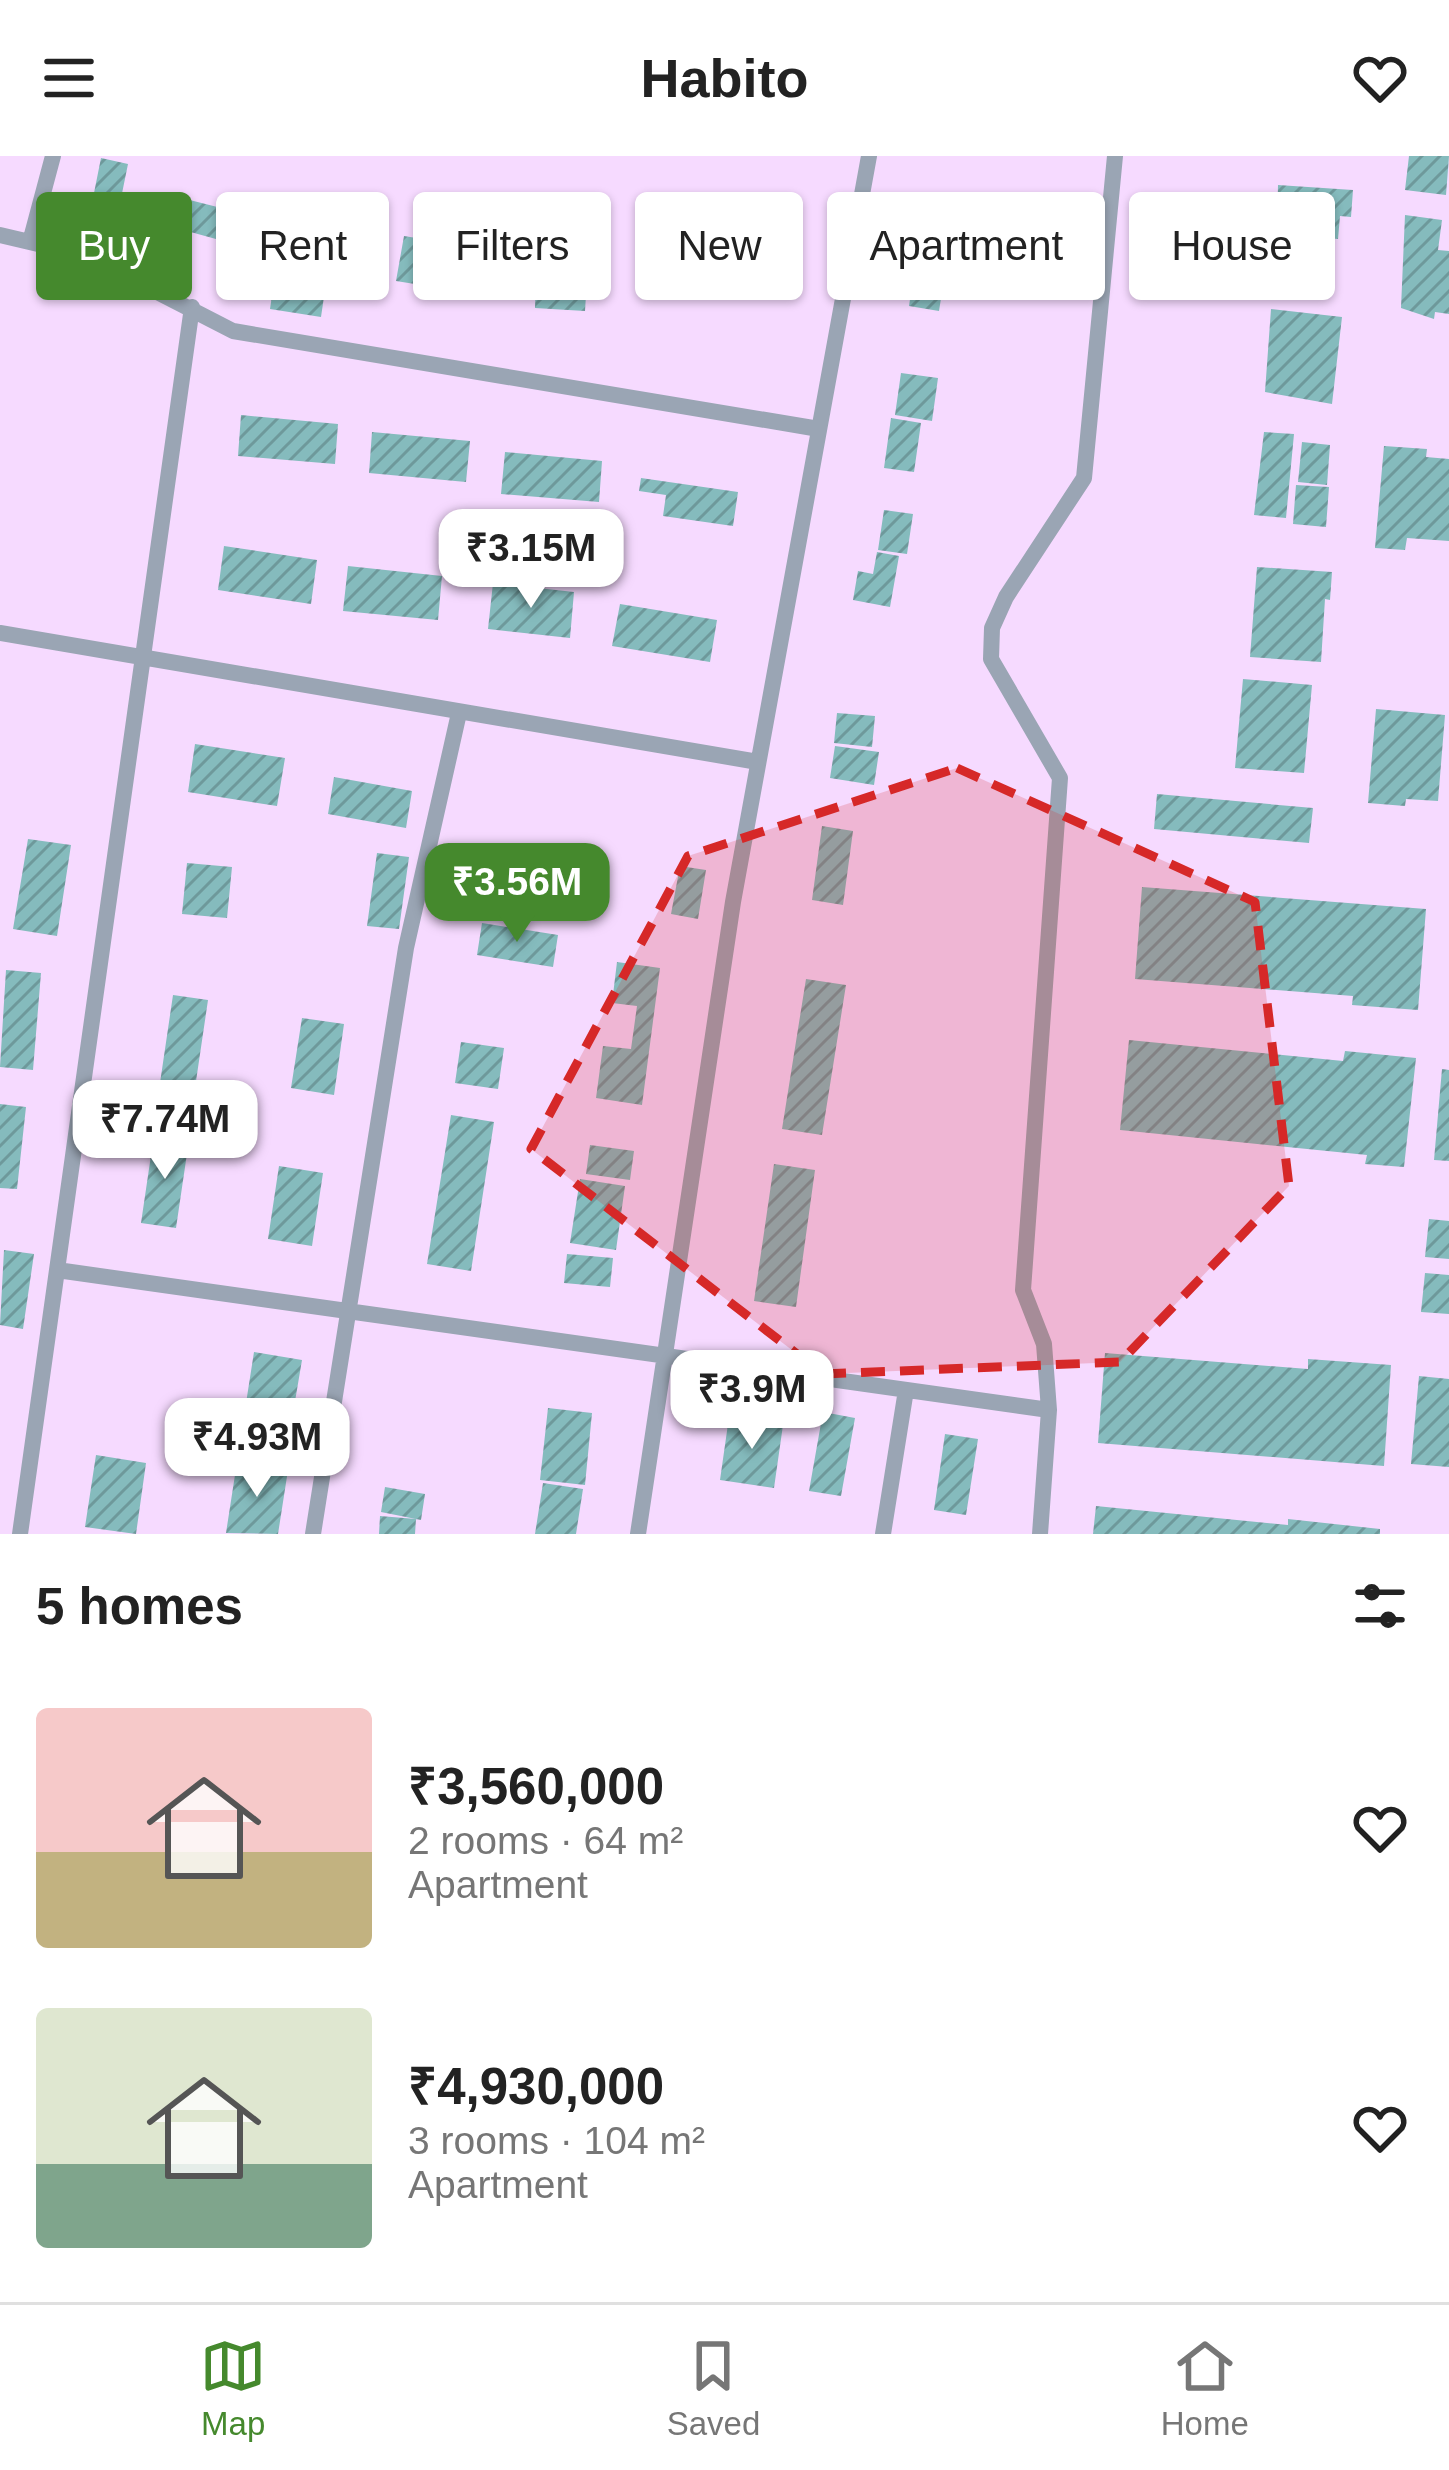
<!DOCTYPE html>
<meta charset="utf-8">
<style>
:root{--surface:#fff;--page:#f2f2f2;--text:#222;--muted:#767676;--line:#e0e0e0;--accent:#45892d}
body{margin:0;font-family:Helvetica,sans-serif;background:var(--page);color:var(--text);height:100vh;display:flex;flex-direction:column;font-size:45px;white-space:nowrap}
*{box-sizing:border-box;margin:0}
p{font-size:39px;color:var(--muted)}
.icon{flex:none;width:66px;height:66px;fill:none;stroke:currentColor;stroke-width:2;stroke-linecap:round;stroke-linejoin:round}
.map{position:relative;height:1378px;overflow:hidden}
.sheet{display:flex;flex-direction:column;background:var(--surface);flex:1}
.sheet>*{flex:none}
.guide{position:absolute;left:36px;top:36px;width:1377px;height:108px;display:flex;gap:24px}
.price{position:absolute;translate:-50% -102px;padding:0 27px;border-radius:24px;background:#fff;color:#222;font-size:39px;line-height:78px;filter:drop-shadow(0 3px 6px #0008)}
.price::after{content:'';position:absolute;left:50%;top:72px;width:36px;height:27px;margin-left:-18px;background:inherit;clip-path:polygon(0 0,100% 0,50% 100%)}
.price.current{background:var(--accent);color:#fff}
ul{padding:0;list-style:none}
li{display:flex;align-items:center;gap:36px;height:300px;padding:0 36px}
li span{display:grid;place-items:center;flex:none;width:336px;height:240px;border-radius:12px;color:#555}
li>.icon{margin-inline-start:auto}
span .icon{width:144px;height:144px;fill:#fffc;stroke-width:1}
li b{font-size:51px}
h2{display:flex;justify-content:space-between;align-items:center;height:144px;padding:0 36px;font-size:51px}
.pill{padding:0 42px;border-radius:12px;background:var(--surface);box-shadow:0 3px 9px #0004;font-size:42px;line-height:108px}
.pill.current{background:var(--accent);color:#fff}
header{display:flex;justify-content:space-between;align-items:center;height:156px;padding:0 36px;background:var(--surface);font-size:54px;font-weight:700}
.tabs{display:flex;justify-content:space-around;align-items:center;height:168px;border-top:3px solid var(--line);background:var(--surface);font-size:33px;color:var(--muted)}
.tabs a{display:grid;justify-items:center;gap:6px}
.tabs .current{color:var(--accent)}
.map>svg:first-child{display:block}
.building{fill:url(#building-hatch)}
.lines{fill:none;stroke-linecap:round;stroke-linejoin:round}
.service{stroke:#9aa5b4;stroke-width:16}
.marked{fill:#d62828;fill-opacity:0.2;stroke:#d62828;stroke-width:9;stroke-dasharray:24 15;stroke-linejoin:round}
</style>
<header><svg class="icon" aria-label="menu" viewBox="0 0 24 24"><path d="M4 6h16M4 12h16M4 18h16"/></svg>Habito<svg class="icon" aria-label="heart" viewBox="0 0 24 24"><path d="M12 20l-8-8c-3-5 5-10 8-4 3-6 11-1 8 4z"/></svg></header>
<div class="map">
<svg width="1449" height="1378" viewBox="0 0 1449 1378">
<defs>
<pattern id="building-hatch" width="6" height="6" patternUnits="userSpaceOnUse" patternTransform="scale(3)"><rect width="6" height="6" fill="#85bbbd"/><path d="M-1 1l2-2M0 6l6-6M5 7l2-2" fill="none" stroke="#6e999b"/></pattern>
</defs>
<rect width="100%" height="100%" fill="#f6daff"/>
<path class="building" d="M1409 0H1449L1446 39 1405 34Z
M101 2 128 8 118 57 91 52Z
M1278 29 1353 34 1351 61 1340 60 1338 83 1312 81 1309 117 1276 115Z
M166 38 241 57 234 88 158 67Z
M1405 59 1442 64 1438 94 1449 95V158L1435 156 1434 163 1401 152Z
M920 76 951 81 939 155 909 150Z
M404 80 503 96 496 141 396 125Z
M536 120 587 123 585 155 535 152Z
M274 126 325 134 321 161 270 153Z
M1271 153 1342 161 1332 248 1265 236Z
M901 217 938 222 932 265 895 259Z
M241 259 338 268 335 308 238 300Z
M891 262 921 267 914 316 884 312Z
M372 276 470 285 466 326 369 317Z
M1264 276 1294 278 1286 362 1254 359Z
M1302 286 1330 289 1327 329 1298 326Z
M1384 290 1427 293 1426 301 1449 303V385L1407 382 1405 394 1375 392Z
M505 296 602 305 599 346 501 338Z
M641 322 738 336 733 370 663 360 666 339 639 335Z
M1296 329 1329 331 1326 371 1293 368Z
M884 354 913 358 907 398 878 394Z
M224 390 317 404 311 448 218 434Z
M877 396 899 400 890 451 853 444 858 415 873 418Z
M348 410 442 420 438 464 343 455Z
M1257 411 1332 416 1330 444 1325 443 1321 506 1250 501Z
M493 427 574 436 570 482 488 473Z
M620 448 717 464 710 506 612 490Z
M1243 523 1312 529 1304 617 1235 612Z
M1376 553 1445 559 1438 645 1406 643 1405 650 1368 647Z
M837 557 875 560 872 591 834 587Z
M195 588 285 602 277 650 188 636Z
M835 590 879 596 874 629 830 622Z
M334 621 412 635 406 672 328 658Z
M1157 638 1313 652 1309 687 1154 673Z
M822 670 853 675 843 749 812 744Z
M28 683 71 689 57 780 13 773Z
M377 697 409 701 399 773 367 770Z
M187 707 232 711 227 762 182 758Z
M680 710 706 714 698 763 671 758Z
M1142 731 1426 753 1418 854 1352 849 1353 840 1135 823Z
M482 767 558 779 553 811 477 799Z
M617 806 660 812 642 949 596 942 603 890 631 893 637 850 612 847Z
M6 814 41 817 33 914 0 911Z
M806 823 846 829 822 979 782 973Z
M173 839 208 844 195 932 160 927Z
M302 862 344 868 334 939 291 932Z
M1129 884 1343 905 1345 895 1416 902 1404 1011 1365 1008 1367 999 1120 974Z
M461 886 504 892 498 933 455 927Z
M1442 913 1449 914V1005L1434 1004Z
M0 948 26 951 17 1033 0 1032Z
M451 959 494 966 471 1115 427 1108Z
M154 979 189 984 176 1072 141 1067Z
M590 989 634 995 630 1024 586 1018Z
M774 1008 815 1014 796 1151 754 1145Z
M279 1010 323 1017 312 1090 268 1083Z
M580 1023 625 1030 616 1094 570 1087Z
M1429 1063 1449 1065V1103L1425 1101Z
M4 1094 34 1098 23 1173 0 1169Z
M567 1098 613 1102 610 1131 564 1127Z
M1425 1117 1449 1119V1158L1421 1156Z
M254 1196 302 1204 291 1269 244 1260Z
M1105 1197 1308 1213V1203L1391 1209 1384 1310 1098 1287Z
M1419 1220 1449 1223V1311L1411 1308Z
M548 1252 592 1257 585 1329 540 1324Z
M823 1256 855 1262 841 1340 809 1335Z
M729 1261 783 1269 774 1332 720 1324Z
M945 1278 978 1283 966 1359 934 1354Z
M96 1299 146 1307 136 1378 85 1371Z
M237 1306 288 1314 278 1378 226 1377Z
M543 1327 583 1333 576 1378H535Z
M385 1331 425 1338 421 1364 381 1356Z
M1096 1350 1288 1369V1363L1380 1373V1378H1093Z
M380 1360 416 1363 415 1378H379Z"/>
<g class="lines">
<path class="service" d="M0 79 85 99 233 175 819 273
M30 86 53 0
M0 477 758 606
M57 1114 1049 1254
M20 1378 192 151
M313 1378 406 792 459 557
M638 1378 733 746 869 0
M883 1378 906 1234
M1040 1378 1049 1254 1044 1188 1023 1134 1060 622 991 503 992 472 1006 441 1084 322 1115 0"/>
</g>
<path class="marked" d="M957 612 1255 746 1289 1030 1120 1206 823 1218 531 993 688 700Z"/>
</svg>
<b class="price" style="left:531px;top:455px">₹3.15M</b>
<b class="price current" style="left:517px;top:789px">₹3.56M</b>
<b class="price" style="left:165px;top:1026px">₹7.74M</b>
<b class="price" style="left:752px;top:1296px">₹3.9M</b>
<b class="price" style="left:257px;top:1344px">₹4.93M</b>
<div class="guide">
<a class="pill current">Buy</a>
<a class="pill">Rent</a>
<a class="pill">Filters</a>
<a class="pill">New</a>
<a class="pill">Apartment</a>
<a class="pill">House</a>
</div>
</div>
<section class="sheet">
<h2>5 homes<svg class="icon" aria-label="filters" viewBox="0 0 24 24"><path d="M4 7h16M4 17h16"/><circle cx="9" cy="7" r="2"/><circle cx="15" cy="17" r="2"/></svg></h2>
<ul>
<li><span style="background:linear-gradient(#f6c9c9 60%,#c2b280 0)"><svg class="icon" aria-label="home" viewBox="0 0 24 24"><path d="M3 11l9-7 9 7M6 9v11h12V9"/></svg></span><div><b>₹3,560,000</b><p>2 rooms · 64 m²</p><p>Apartment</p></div><svg class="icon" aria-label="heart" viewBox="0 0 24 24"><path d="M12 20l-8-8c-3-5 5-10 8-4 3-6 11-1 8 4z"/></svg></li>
<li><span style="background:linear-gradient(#dfe7d0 65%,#7fa58c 0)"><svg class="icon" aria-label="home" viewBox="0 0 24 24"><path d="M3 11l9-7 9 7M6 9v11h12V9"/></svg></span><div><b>₹4,930,000</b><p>3 rooms · 104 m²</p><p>Apartment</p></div><svg class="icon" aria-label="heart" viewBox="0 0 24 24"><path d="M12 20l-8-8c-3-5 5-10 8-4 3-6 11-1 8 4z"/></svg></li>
</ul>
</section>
<nav class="tabs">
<a class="current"><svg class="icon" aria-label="map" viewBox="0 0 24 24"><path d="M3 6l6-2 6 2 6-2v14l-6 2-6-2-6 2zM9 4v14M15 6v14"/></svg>Map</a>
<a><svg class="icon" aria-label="saved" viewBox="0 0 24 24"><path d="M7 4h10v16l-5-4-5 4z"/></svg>Saved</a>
<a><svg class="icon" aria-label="home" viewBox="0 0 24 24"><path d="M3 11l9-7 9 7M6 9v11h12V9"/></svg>Home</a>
</nav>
